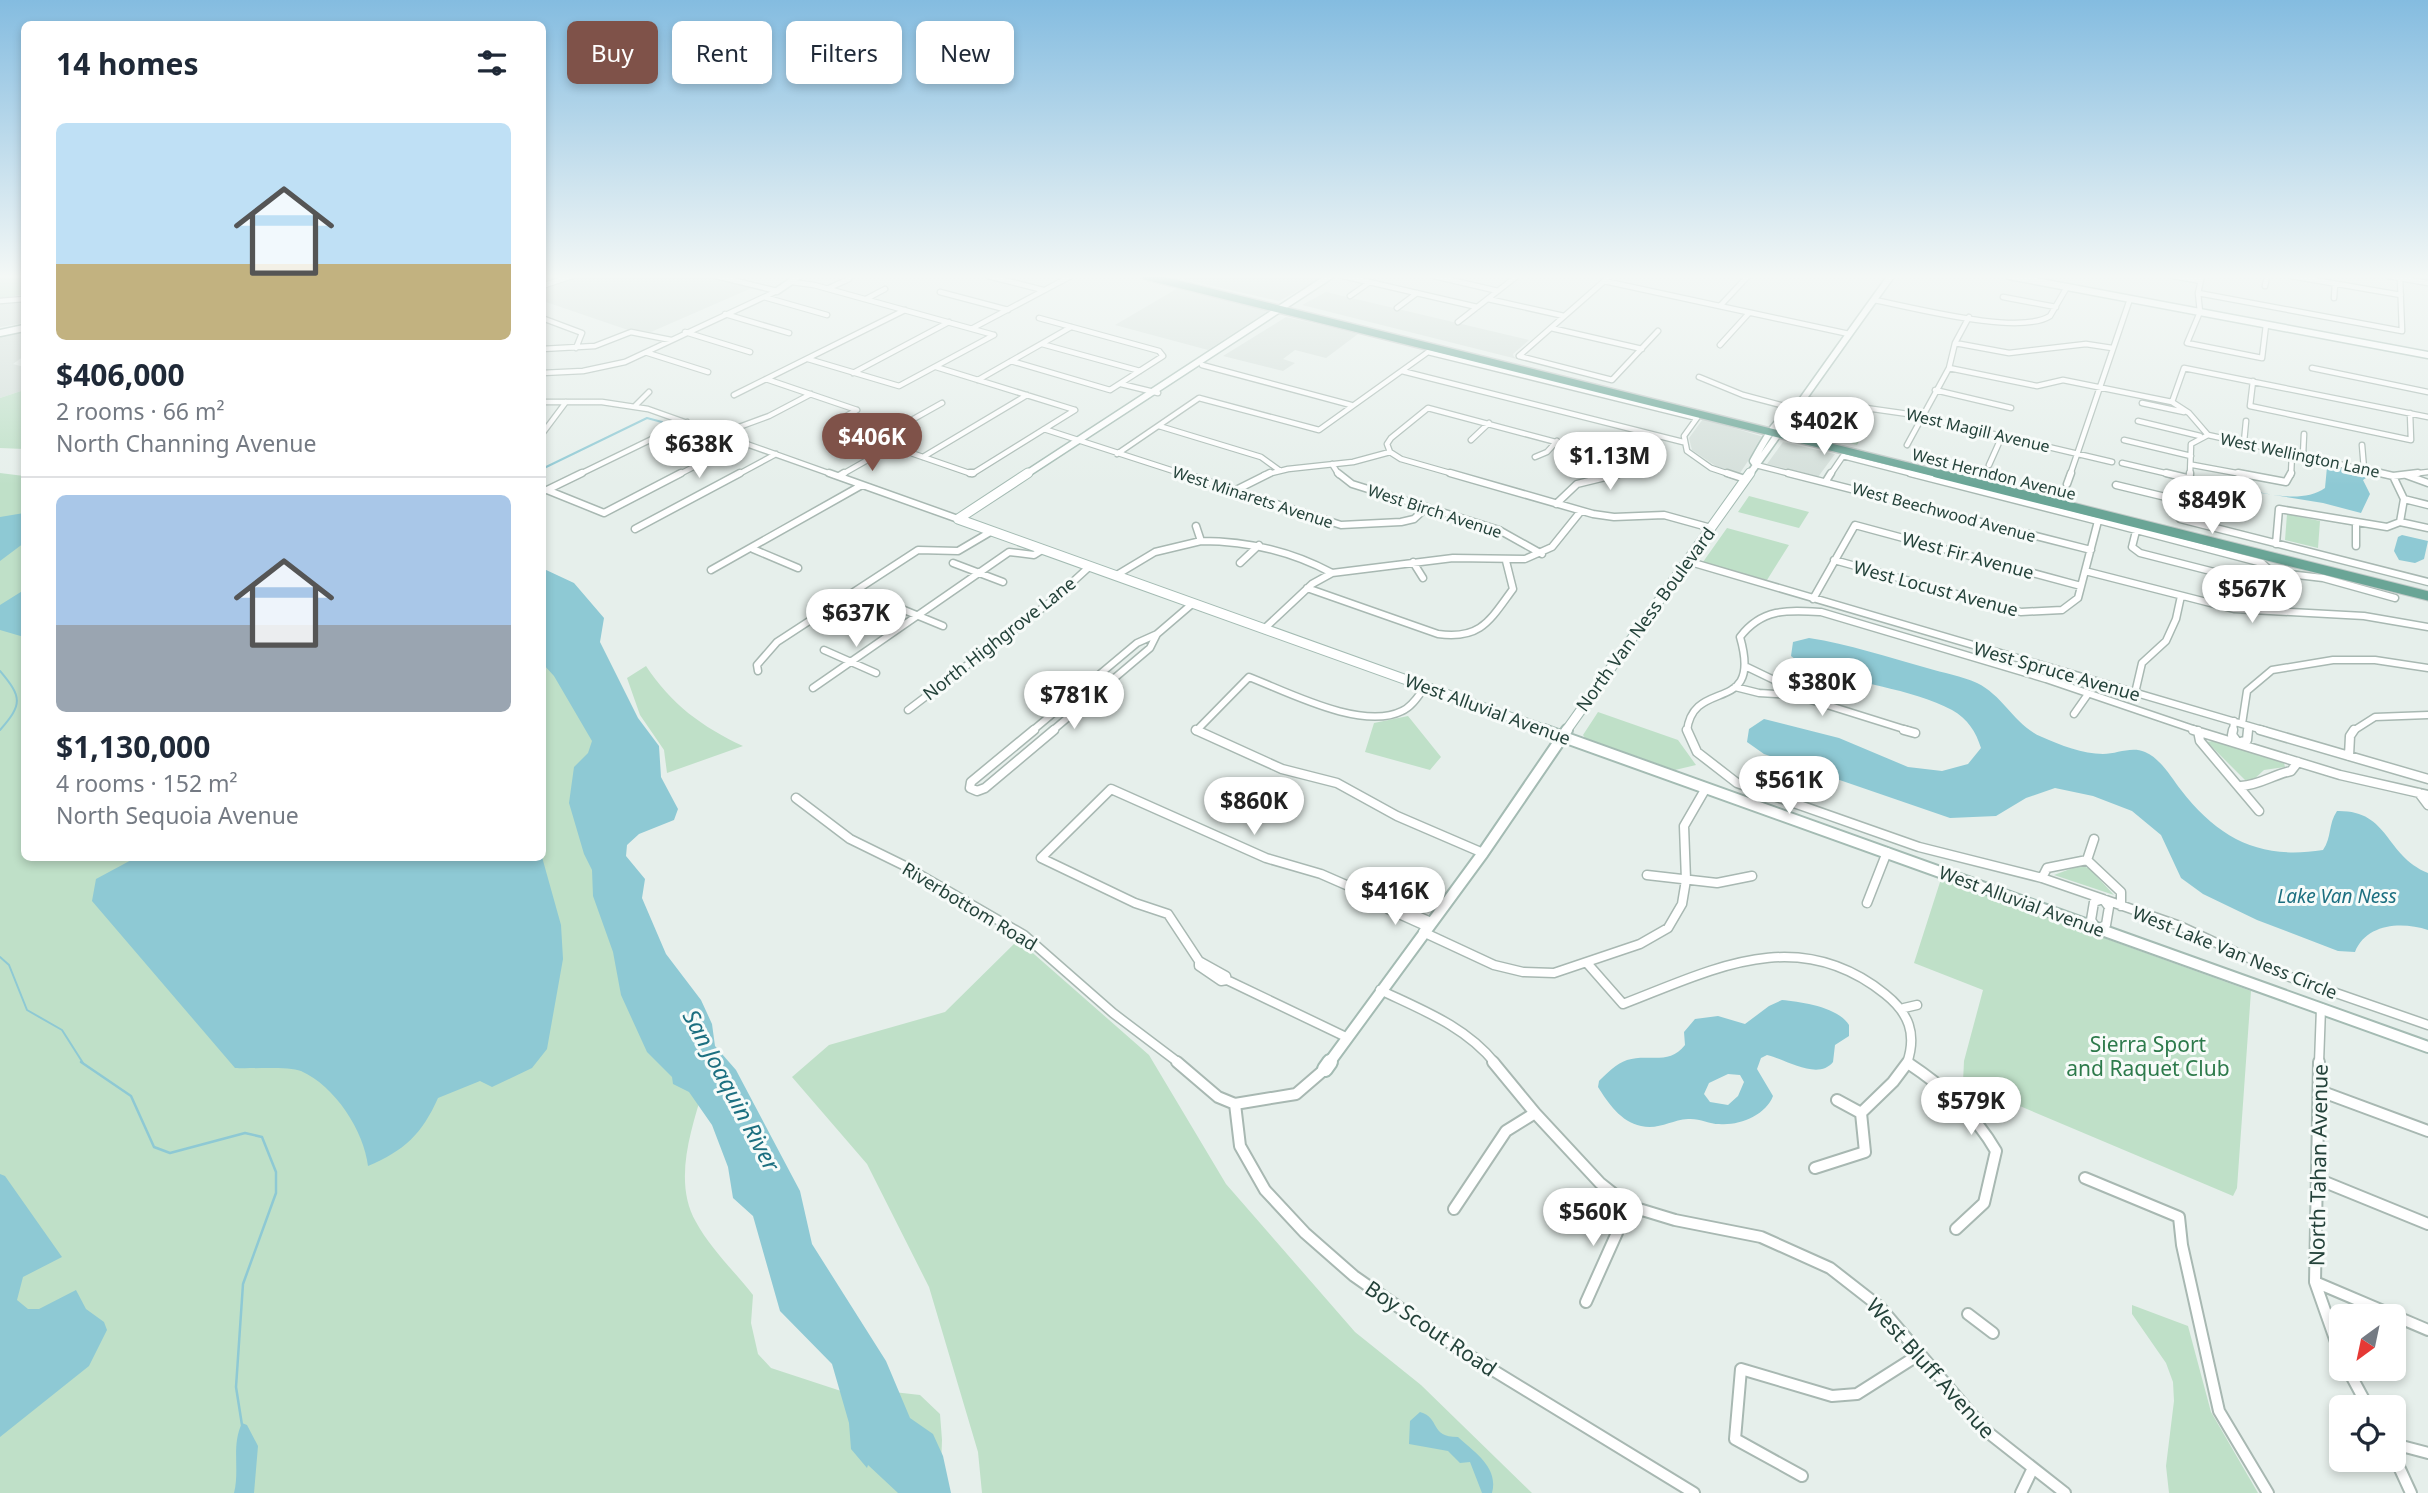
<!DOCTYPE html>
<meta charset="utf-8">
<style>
:root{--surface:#fff;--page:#f6f6f7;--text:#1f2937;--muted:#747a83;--line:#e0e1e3;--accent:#7f5249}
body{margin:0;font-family:"Noto Sans",sans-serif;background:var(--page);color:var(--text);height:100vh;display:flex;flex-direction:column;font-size:26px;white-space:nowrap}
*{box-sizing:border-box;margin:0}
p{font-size:23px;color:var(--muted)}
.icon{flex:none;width:38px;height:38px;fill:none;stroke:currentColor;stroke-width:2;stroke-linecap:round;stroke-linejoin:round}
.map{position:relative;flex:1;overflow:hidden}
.sheet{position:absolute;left:21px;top:21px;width:525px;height:840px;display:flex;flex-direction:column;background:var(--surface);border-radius:10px;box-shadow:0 4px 10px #0003}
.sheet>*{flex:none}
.banner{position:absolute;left:567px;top:21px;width:665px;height:63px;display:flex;gap:14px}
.needle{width:46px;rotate:213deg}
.controls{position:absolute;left:2329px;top:1304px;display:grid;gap:14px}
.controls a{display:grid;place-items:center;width:77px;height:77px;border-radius:10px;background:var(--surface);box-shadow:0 4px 10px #0003;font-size:35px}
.price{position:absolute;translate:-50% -60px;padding:0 16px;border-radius:24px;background:#fff;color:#222;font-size:23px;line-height:46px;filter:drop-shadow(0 2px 4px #0008)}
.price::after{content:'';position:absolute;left:50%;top:42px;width:21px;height:16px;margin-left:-10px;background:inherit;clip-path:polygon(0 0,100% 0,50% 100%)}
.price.active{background:var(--accent);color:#fff}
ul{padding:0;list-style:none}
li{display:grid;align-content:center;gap:14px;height:371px;padding:0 35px}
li+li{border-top:2px solid var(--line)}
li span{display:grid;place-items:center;height:217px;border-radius:10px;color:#555}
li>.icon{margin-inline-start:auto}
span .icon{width:126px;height:126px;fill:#fffc;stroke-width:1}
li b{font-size:30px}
h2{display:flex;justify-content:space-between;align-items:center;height:84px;padding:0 35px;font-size:30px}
.pill{padding:0 24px;border-radius:10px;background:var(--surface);box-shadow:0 4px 10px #0003;font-size:24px;line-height:63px}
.pill.active{background:var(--accent);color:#fff}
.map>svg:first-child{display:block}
.built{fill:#d4dfda}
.green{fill:#bfe0c8}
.water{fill:#8ec9d4;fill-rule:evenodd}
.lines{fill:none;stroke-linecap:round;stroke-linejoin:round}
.stream-far1{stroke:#8ec9d4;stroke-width:2}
.stream{stroke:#8ec9d4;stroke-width:2.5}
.street-far3-casing{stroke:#a8b8b2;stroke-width:7}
.street-far2-casing{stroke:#a8b8b2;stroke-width:9}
.street-far1-casing{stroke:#a8b8b2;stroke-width:11}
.street-casing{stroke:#a8b8b2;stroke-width:14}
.secondary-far3-casing{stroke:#a4bbb3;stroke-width:9}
.secondary-far2-casing{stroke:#a4bbb3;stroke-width:11}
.secondary-far1-casing{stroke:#a4bbb3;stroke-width:14}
.secondary-casing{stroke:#a4bbb3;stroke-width:18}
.primary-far1-casing{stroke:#c2cac8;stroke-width:10}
.primary-casing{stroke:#c2cac8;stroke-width:11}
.street-far3{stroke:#fff;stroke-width:4.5}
.street-far2{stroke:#fff;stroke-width:6}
.street-far1{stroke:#fff;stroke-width:8}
.street{stroke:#fff;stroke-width:10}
.secondary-far3{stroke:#fff;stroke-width:6}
.secondary-far2{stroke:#fff;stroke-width:9}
.secondary-far1{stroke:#fff;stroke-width:10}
.secondary{stroke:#fff;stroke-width:14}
.primary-far1{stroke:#6aa596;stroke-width:7}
.primary{stroke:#6aa596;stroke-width:9}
.labels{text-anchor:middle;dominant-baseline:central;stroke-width:6;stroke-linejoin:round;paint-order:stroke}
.far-street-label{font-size:16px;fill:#24423a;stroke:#f7fbf9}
.street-label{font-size:18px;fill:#24423a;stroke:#f7fbf9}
.water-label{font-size:19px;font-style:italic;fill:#1c6f80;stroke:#f7fbf9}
.near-park-label{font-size:21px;fill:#2d7a4b;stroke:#f7fbf9}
.near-street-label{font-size:21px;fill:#24423a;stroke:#f7fbf9}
.near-water-label{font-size:23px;font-style:italic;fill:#1c6f80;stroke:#f7fbf9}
</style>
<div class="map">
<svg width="2428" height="1493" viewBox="0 0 2428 1493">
<rect width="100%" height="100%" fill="#e6efeb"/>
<path class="built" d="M577 276H708L754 287 651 332 628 330 543 301 542 288Z
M1187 276H1325L1279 301 1182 279Z
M1178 288 1233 302 1268 311 1208 350 1115 325Z
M1326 292 1529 340 1513 354 1514 357 1609 382 1302 305Z
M24 301V323L0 327V303Z
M1286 317 1326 326 1358 334 1326 358 1295 350 1283 359 1295 363 1283 371 1223 356Z
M24 331V356L13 364 24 367V390L0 398V335Z
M1703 419 1764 437 1740 473 1717 467 1692 450 1689 438Z
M1783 442 1835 454 1818 477 1767 464Z"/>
<path class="green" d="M0 276H24V294L0 299Z
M24 390V449L0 448V398Z
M1801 416 1865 431 1857 445 1794 428Z
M0 473 24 476V858H542L543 645 613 692 587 771 703 1090C691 1130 673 1182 696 1222 710 1248 735 1272 753 1295L751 1323 758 1354 771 1368 841 1391 876 1390 920 1395 940 1414 942 1440 940 1493H0Z
M1749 496 1809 512 1799 528 1738 512Z
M2287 514 2320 521 2318 548 2285 540Z
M1727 528 1789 545 1767 580 1703 562Z
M646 666C671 704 702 727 743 746L667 773 664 750 640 715 627 678Z
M1598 712 1678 740 1696 765 1675 770 1585 738 1583 735Z
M1408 716 1441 757 1430 770 1365 752 1374 723Z
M2213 741 2284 763 2285 767 2264 770 2252 781H2246L2207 742Z
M2081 865 2090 869 2114 895 2054 875Z
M1941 879 2251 991 2237 1188 2233 1196 1963 1082 1964 1061 1983 990 1914 963Z
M1018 940 1149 1055 1226 1184 1355 1332 1421 1385 1532 1493H982L978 1452 929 1287 867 1164 792 1077 829 1045 945 1012Z
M2132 1305 2188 1326 2211 1412 2258 1493H2169L2166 1466 2174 1401 2173 1382 2166 1363 2132 1314Z"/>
<path class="water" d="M2336 466 2384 477 2369 476 2363 480 2370 494 2361 513 2323 503 2255 492 2244 504 2246 514 2241 520 2216 516 2227 485C2257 491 2299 506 2325 488L2327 467Z
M24 513V543L0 561V517Z
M2402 535 2428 541 2424 559 2415 563 2399 560 2394 551 2398 537Z
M544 569 574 583 604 618 600 642 638 718 659 746 661 777 678 809 674 820 639 834 627 845 626 856 645 879 642 898 666 954 701 1000 712 1024 715 1046 736 1070 800 1191 812 1244 886 1361 910 1418 933 1434 943 1456 951 1493H898L868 1465 867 1468 851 1449 849 1423 832 1364 780 1311 753 1216 733 1198 728 1167 712 1125 689 1092 673 1084 672 1077 647 1052 621 995 613 952 593 896 592 870 584 854 569 803 574 767 588 753 592 741 554 676 543 664Z
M24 590V637L0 630V605Z
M1809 638C1849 644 1887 657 1927 668 1943 673 1962 676 1977 683 2004 696 2015 726 2042 737 2060 745 2083 754 2103 754 2117 754 2131 746 2145 752 2161 759 2171 777 2181 790 2219 839 2260 860 2323 850 2332 837 2328 824 2337 811 2390 810 2384 855 2428 873V930C2401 921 2366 924 2355 952L2338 951 2257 920 2203 894 2181 878 2161 835 2132 811 2093 796 2055 788 2026 798 1996 816 1950 818 1764 754 1747 742 1749 729 1764 719 1839 738 1908 767 1942 771 1968 764 1981 748C1976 732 1968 719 1952 710 1913 689 1850 682 1805 667L1791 656 1793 642Z
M542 857 561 925 563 959 547 1049 532 1068 492 1087 480 1081 438 1098C422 1134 404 1151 368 1166 364 1131 335 1086 301 1071 288 1066 251 1069 235 1068L92 901 96 879 135 858Z
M1782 1000C1802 1002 1838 1007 1849 1025V1036L1835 1045 1833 1062C1818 1081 1785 1059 1767 1055L1761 1058 1757 1069 1773 1096C1766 1115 1739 1126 1719 1124 1709 1124 1699 1118 1688 1119 1671 1120 1659 1130 1641 1126 1621 1122 1608 1103 1598 1087L1599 1081C1607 1073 1616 1064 1627 1060 1648 1053 1669 1066 1685 1045L1684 1032 1695 1019 1718 1016 1745 1024 1769 1006ZM1728 1074 1740 1075 1744 1082 1738 1096 1728 1105 1710 1102 1704 1094 1709 1083Z
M0 1174 5 1176 62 1257 23 1277 17 1300 28 1309H39L76 1290 86 1309 104 1322 107 1330 89 1366 0 1437Z
M1420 1412C1441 1418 1429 1437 1458 1437 1474 1452 1499 1467 1492 1493H1482L1470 1462 1460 1463 1448 1451 1409 1444 1410 1421Z
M242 1423 247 1425 258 1446 254 1493H234C240 1469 231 1446 242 1423Z"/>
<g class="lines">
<path class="stream-far1" d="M542 469 647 418 662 422
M0 671C22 697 23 704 0 730
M0 957 9 965 27 1010 62 1030 83 1063"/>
<path class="stream" d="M81 1062 131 1096 154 1147 170 1153 245 1133 262 1137 276 1172V1193L243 1284 236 1387 242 1425"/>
<defs>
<path id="street-far3" d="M716 276 777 291
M988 276 1043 290
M1343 276 1477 307
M1434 276 1498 291
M2173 276 2201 281
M2202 276 2198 293 2200 312 2187 343 2262 358 2266 325
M2291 276 2401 295
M2388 276 2428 283
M1604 281 1849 334
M792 282 814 285 994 335
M542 286 572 276
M2265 286 2267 276
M829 288 849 279
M940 292 1008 310
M2198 293 2402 331 2400 278
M1350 296 1370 282
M764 297 827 315
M2003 297 2056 307
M2334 298 2335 284
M866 299 885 289
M1488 299 1564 316
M1874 300C1911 307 2019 336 2050 316L2067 287
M0 301 24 299
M1720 306 1748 276
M1397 308 1417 293
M725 314 789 333
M542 318 582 333 576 348
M1458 322 1517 276
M973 328 1071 276
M1551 328 1642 349
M685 332 750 352
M1955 343 2009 353 2086 344 2112 348
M1042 344 1140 371
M1720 345 1749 313
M542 349 595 346 631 332 671 340
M648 353 708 372
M1519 356 1612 380 1658 331
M1519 356 1610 276
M808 359 899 386 994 335
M1011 361 1110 390 1163 356 1159 351 1039 318
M1202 365 1351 405
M936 367 1075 410
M1949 368 2037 386 2063 380 2172 402 2189 413 2208 435
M2312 368 2428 392
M1402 371 1683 442
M542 373 583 371 625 362 777 291
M853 373 949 322
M1699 377 1743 395 1796 409
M766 379 857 410
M978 380 1071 327
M2253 381 2250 406 2411 440 2410 413
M1121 384 1158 393
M1935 390 2011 408
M734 395 905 310
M1803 399 1908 414 2112 462
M542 402H602L648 409 834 475
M2172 402 2184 368 2428 417
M2142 403 2184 412
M635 406 649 392
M2138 421 2200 436
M830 425 972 474 1075 410
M830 425 857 410
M1159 426 1261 457 1279 470
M1044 429 1186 475
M542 434 566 402
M720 434 769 416 811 394
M876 440 942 403
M1471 440 1489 423
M2124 440 2191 456
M2244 442 2246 421
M1907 445 1949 368 1955 343 1969 317
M2362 445 2364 469
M1390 452 1387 444 1391 438 1428 408 1631 462 1619 475
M1390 452 1401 459 1457 475
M1117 454 1199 398 1319 430 1428 352 1697 418 1684 436 1687 451 1711 468 1732 475
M2303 455 2304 434
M923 457 1027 395
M1535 457 1547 452 1557 441
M2122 463 2173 475
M1332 464 1339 475
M1756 465 1795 475
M1989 465 2002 436
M2193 465 2247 475
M578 475 687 422
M678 475 742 442
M737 475 776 454
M841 475 892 446
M1264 475 1288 469 1353 462 1390 452
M1830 475 1843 456 1917 475
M2070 475 2130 299
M2190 475 2191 444 2208 435 2388 475
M2291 475 2292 453
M2402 475 2428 472"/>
<path id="street-far2" d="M829 473 958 519
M970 473H973
M1181 473 1341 525 1401 522 1414 519 1427 507
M1338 473 1352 484 1499 530 1542 554
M1450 473 1593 514 1614 517 1664 515 1711 528
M1727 473 1745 479
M1788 473 2091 550
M2166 473 2191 479
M2190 473 2189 490 2174 509 2180 519 2428 582
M2238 473 2286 482 2291 473
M2380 473 2393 476
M2406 475 2428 483
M839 476 844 473
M1826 481 1831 473
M2067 484 2071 473
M2116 485 2182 501
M547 490 604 513 681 473
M547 490 582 473
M1234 491 1270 473
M2404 499 2428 505
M1556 504 1577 484 1622 473
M2098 520 2262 563 2272 572
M2400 522 2428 528
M2356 524V546
M1196 526 1201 541C1248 541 1291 551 1332 573
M635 529 740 473
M2136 531 2132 547 2140 553 2230 576 2272 572 2323 578 2395 598
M2276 544 2279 509 2387 527 2400 522 2404 499 2393 476 2418 473
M753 549 798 568
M1834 560 2021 612 2062 610 2078 598 2098 521 1910 473
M1687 561 2266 731
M1413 562 1423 578
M953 563 1003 582
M1240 563 1259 545
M711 570 862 485
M2085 571 2234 609 2364 616 2428 627
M1115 576 1155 552 1201 541
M1307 588 1438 634C1481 640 1490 620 1513 589L1506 561
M1813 599 1855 525 2081 586
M892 605 943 626
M1264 629 1312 584 1332 573 1453 558 1525 559 1552 547 1581 511
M1157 634 1192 604
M824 650 876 673
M1747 667 1774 680 1785 693
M758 671 757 665 777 642 918 550 958 551 992 531
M1735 687 1759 693 1795 695 1910 731
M813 688 1009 552 1034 555 1042 550
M2135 693 2142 663 2166 641 2176 619 2181 596
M908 710 1053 600 1089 567
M2074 714 2088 694
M2242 724 2247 691 2272 670 2333 660H2375L2428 668
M1032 731 1137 643 1157 634
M1052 731 1150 648 1157 634
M1196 731 1249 677C1288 692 1362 731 1402 711 1412 707 1419 695 1425 687
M1687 731C1693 676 1763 717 1740 637 1762 608 1788 610 1821 612L2046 679 2199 731
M2233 731 2234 721
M2248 731 2249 726
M2353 731 2375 717 2428 715"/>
<path id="street-far1" d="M1034 730 971 782 970 788 977 791 985 788 1054 730
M1196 730 1282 769 1337 783 1397 816 1483 853
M1687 730 1697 752 1737 783 1919 847 2042 878 2103 899 2180 926 2287 976 2428 1025
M1904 730 1915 733
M2193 730 2340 775 2428 795
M2233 730 2232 735 2238 743 2247 740 2248 730
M2260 730 2428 779
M2198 731 2200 741 2259 811
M2349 756 2350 736 2354 730
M2241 786C2260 785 2272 775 2291 771L2298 762
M2419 793 2428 805
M796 798 850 839 903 865 1024 935 1113 1013 1179 1063
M2094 839 2087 860 2121 892V906
M1647 875 1717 883 1752 876
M2042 878 2047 868 2087 860
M2103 899 2109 907 2106 925 2097 929 2091 920 2094 902Z
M1867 903 1887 852
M1387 904 1388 909 1428 927
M1423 932 1494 965 1523 972 1554 973 1640 944 1668 928 1682 904 1686 880 1684 826 1706 788
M1199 961 1226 976 1227 980
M1587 963 1623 1004C1712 970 1797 923 1885 994 1909 1013 1917 1034 1907 1063
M1380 990C1422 1010 1465 1026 1495 1063
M1904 1008 1917 1005
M1346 1037 1227 980 1221 981 1199 966V961L1168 914 1135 903 1041 858 1111 789 1266 858 1321 874 1431 922
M2319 1063 2321 1008"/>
<path id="street" d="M1177 1062 1218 1097 1235 1104
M1493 1062 1535 1113 1600 1183 1629 1206 1675 1220 1761 1237 1830 1268 1880 1307 1985 1430 2065 1493
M2319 1062 2315 1282 2342 1359
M1908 1063C1944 1087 1974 1113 1996 1151L1984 1203 1956 1229
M2320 1091 2428 1131
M1837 1100 1861 1113
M1235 1104 1240 1146 1265 1190 1305 1233 1354 1276 1460 1350 1694 1493
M1235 1104 1296 1094 1325 1069
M1815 1168 1865 1152 1861 1113 1893 1082 1908 1062
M2085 1178 2179 1217 2182 1245 2219 1411 2268 1493
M2315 1178 2428 1224
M1454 1209 1506 1131 1535 1113
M2315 1282 2428 1330
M1586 1302 1629 1206
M1968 1314 1993 1333
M2347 1368 2368 1407
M2394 1444 2428 1453
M2394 1456 2411 1493
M1802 1476 1735 1439 1741 1369 1832 1396 1857 1394 1920 1354
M2021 1493 2032 1470"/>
<path id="secondary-far3" d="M2009 276 2428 355
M777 291 799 276
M0 333 24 328
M1756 465 1753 461C1764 442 1775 418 1796 409
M1025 475 1330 276
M1749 475C1796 409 1843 342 1891 276"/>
<path id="secondary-far2" d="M958 519 1549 731
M958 519 1028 473
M1566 731 1750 473"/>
<path id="secondary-far1" d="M1544 730 2428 1047
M1329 1063 1483 853 1567 730"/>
<path id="secondary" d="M1325 1069 1330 1062"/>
<path id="primary-far1" d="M1146 276 1943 475"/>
<path id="primary" d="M1936 473 2428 596"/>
</defs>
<use href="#street-far3" class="street-far3-casing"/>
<use href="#street-far2" class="street-far2-casing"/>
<use href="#street-far1" class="street-far1-casing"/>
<use href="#street" class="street-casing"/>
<use href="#secondary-far3" class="secondary-far3-casing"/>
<use href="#secondary-far2" class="secondary-far2-casing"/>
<use href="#secondary-far1" class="secondary-far1-casing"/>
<use href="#secondary" class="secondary-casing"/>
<use href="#primary-far1" class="primary-far1-casing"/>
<use href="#primary" class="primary-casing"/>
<use href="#street-far3" class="street-far3"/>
<use href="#street-far2" class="street-far2"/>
<use href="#street-far1" class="street-far1"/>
<use href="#street" class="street"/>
<use href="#secondary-far3" class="secondary-far3"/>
<use href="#secondary-far2" class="secondary-far2"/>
<use href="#secondary-far1" class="secondary-far1"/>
<use href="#secondary" class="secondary"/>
<use href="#primary-far1" class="primary-far1"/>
<use href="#primary" class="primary"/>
</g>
<linearGradient id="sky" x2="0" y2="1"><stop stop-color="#84bce0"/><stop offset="0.57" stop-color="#f4f8f6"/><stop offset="1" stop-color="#f4f8f6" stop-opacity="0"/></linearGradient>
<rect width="2428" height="485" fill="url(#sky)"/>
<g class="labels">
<g class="far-street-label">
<text transform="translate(1978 430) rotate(13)">West Magill Avenue</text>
<text transform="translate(2300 455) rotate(12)">West Wellington Lane</text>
<text transform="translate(1994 474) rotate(14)">West Herndon Avenue</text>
<text transform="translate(1253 497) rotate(18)">West Minarets Avenue</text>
<text transform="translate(1435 511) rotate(18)">West Birch Avenue</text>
<text transform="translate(1944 512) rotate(15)">West Beechwood Avenue</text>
</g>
<g class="street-label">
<text transform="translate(1968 555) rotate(15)">West Fir Avenue</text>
<text transform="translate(1936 588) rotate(15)">West Locust Avenue</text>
<text transform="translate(1645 619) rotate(-54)">North Van Ness Boulevard</text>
<text transform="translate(999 638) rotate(-38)">North Highgrove Lane</text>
<text transform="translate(2057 671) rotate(16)">West Spruce Avenue</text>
<text transform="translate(1488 709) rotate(20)">West Alluvial Avenue</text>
<text transform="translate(2022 901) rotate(20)">West Alluvial Avenue</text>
<text transform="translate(970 906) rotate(31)">Riverbottom Road</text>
<text transform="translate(2235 952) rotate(22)">West Lake Van Ness Circle</text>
</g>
<g class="water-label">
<text x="2337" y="896">Lake Van Ness</text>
</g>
<g class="near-park-label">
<text x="2148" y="1044">Sierra Sport<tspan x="2148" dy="24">and Raquet Club</tspan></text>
</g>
<g class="near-street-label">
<text transform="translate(2318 1165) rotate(-89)">North Tahan Avenue</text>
<text transform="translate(1431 1328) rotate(34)">Boy Scout Road</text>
<text transform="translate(1931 1368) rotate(48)">West Bluff Avenue</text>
</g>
<g class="near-water-label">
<text transform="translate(732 1090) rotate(62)">San Joaquin River</text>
</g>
</g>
</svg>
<div class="controls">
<a><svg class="needle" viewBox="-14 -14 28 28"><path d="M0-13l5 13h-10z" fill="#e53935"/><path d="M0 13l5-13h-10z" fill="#747a83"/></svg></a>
<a><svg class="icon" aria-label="locate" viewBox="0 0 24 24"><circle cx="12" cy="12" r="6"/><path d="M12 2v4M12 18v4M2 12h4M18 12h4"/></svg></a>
</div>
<b class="price" style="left:1824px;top:457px">$402K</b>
<b class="price active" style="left:872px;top:473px">$406K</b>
<b class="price" style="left:699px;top:480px">$638K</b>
<b class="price" style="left:1610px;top:492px">$1.13M</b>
<b class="price" style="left:2212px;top:536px">$849K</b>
<b class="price" style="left:2252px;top:625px">$567K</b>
<b class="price" style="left:856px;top:649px">$637K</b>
<b class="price" style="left:1822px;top:718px">$380K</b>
<b class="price" style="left:1074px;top:731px">$781K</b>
<b class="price" style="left:1789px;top:816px">$561K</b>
<b class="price" style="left:1254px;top:837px">$860K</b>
<b class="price" style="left:1395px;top:927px">$416K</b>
<b class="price" style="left:1971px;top:1137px">$579K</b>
<b class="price" style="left:1593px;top:1248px">$560K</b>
<div class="banner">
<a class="pill active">Buy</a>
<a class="pill">Rent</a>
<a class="pill">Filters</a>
<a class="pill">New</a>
</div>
<section class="sheet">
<h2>14 homes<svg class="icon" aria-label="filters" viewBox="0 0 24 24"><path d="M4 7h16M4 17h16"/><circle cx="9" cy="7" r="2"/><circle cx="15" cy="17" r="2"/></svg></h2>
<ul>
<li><span style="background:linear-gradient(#bfe0f5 65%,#c2b280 0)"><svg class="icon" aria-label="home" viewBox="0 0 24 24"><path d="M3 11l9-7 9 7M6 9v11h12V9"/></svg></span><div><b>$406,000</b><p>2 rooms · 66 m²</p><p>North Channing Avenue</p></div></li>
<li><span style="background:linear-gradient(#a9c7e8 60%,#9aa5b1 0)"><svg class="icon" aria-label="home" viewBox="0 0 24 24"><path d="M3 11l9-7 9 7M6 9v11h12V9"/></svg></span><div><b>$1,130,000</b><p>4 rooms · 152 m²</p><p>North Sequoia Avenue</p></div></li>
</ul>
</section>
</div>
